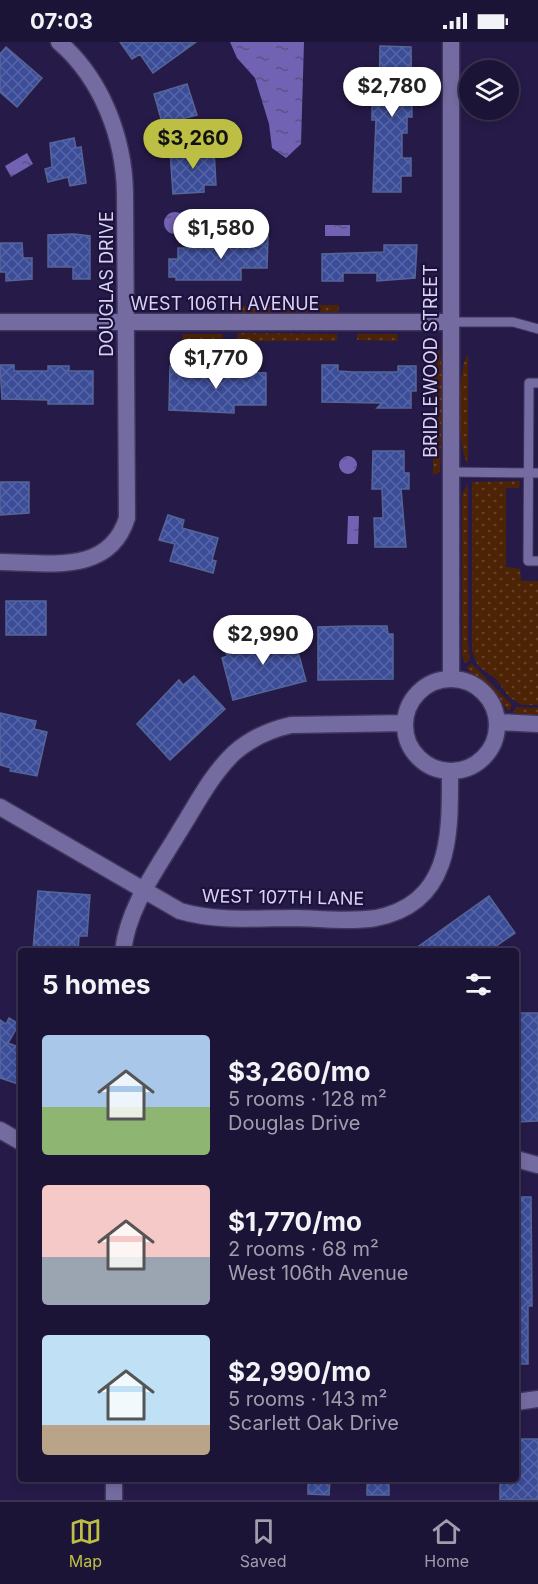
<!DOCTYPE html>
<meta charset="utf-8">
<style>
:root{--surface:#1c1436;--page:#251d3e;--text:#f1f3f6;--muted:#a09ead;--line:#3a3351;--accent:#bcbf44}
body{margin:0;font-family:Inter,sans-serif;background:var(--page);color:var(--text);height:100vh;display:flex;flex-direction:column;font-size:22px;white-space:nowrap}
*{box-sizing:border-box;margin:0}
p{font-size:20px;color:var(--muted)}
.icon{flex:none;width:33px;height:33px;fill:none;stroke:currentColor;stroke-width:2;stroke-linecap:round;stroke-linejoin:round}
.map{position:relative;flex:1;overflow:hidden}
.details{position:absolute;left:18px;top:906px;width:501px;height:534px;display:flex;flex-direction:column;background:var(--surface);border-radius:6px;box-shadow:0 3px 9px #0003,0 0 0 2px var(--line)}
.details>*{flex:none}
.tools{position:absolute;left:459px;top:18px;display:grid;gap:12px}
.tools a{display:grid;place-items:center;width:60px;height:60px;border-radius:50%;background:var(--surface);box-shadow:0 3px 9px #0003,0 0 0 2px var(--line);font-size:30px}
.price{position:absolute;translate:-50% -51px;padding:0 14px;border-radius:21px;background:#fff;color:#222;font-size:20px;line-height:39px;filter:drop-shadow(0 2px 3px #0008)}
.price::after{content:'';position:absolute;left:50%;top:36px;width:18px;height:14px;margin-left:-9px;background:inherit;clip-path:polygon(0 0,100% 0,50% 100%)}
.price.current{background:var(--accent);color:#111}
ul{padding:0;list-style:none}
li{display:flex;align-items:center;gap:18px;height:150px;padding:0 24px}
li span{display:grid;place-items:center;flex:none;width:168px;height:120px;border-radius:6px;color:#555}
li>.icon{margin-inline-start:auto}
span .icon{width:72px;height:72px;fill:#fffc;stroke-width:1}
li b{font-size:26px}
h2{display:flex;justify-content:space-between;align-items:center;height:72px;padding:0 24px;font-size:26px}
.status{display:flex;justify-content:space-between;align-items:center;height:42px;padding:0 30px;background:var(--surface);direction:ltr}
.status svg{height:16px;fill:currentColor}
.menu{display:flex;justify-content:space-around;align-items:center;height:84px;border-top:2px solid var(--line);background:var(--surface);font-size:16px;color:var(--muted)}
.menu a{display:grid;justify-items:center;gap:3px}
.menu .current{color:var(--accent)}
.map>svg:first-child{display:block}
.grass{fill:url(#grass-dots)}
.water{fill:url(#water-ripples)}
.building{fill:url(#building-cross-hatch);stroke:#566597;stroke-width:1.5}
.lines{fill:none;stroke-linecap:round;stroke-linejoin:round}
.service-casing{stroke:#40355c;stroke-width:11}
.minor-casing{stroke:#40355c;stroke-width:19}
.service{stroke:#746ca1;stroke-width:9}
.minor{stroke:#746ca1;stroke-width:16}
.labels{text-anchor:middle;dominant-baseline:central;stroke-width:4.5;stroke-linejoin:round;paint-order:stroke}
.street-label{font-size:18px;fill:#d7d3f1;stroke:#1d113d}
</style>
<div class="status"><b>07:03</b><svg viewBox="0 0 49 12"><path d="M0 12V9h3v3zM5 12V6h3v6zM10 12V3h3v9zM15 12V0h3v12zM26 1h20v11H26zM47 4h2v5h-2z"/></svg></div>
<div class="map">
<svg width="538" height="1458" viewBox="0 0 538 1458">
<defs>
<pattern id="grass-dots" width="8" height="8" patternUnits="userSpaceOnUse" patternTransform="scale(1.5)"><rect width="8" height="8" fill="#4d2306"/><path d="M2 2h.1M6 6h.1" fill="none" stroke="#66422b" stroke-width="1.8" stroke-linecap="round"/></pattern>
<pattern id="water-ripples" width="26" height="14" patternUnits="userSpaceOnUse" patternTransform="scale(1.5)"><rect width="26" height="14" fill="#7262b3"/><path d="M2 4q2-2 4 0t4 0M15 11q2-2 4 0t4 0" fill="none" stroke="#5c5283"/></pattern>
<pattern id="building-cross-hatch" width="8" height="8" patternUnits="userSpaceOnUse" patternTransform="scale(1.5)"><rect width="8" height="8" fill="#3b4c98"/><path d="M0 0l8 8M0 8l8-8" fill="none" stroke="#5765a7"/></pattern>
</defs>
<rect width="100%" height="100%" fill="#261b48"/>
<path class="grass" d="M339 263 338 270 237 271 235 264Z
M238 291 337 292V299H237Z
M183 292H222L224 299H182Z
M357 292H397L398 299 357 298Z
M433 302H438C446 325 440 401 440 430L433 433V322L438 319 439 315 433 311Z
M468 312V422C457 408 457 326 468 312Z
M520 439 519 446H506V525L520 527 521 539H538V663H522L509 655 496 637 478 624 472 609V440Z
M468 442V602L470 618 465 621 462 614V452Z
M472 622 512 663 509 669 469 629 466 625Z
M516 665 538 666V673L513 671Z"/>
<path class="water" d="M230 0H304L301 102 286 116 272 106 269 82 255 36 237 16Z
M27 111 33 122 11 135 5 124Z
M164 181a11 11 0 1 1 22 0a11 11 0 1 1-22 0Z
M325 183H350V194H325Z
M339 423a9 9 0 1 1 18 0a9 9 0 1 1-18 0Z
M348 474H359L358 502H347Z"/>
<path class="building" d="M120 0H196L153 31 140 12 132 17Z
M380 4 411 5 412 75H407V91H402V116H411V134H401V150H373L376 78H372V64H378L379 58Z
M6 5 42 36 17 65 0 50V12Z
M187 42 197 73 182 77 185 85 167 91 165 83 163 84 154 52Z
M74 96 76 106 81 105 86 141 70 144 68 135 48 140 45 127 52 125 50 101Z
M214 107 216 143H204V150L173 152 170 109Z
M74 192 90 194V237H73V225H48V193Z
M260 192 268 194 267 226H241V238H176V235H169V217H178V206H228V194Z
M0 201H22L23 216H32V237L6 239V230H0Z
M384 203H417L415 236 377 239V231H343V239H322V212L384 210Z
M222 322H243V330L266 331V363H234V371L169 368 170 324H187V335H222Z
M0 323H14V329H48V324H69V329H93V362H48V358L2 357Z
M322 323H338V329L353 330H398V324H416V349H411V366H377L382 361 322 360Z
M373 409H404V431H409V447H401L406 505H375L374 476H383L382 447H372Z
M0 440H29V471L0 473Z
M168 473 184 478 182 486 218 496 212 518 216 519 213 531 170 519 175 502 159 498Z
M6 559H46V593H6Z
M355 584H387L388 592H393V637L318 638V585Z
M278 591 280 598 294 595 306 639 233 658 222 616 227 614 225 607Z
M194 634 225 667 170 718 137 682 179 638 183 643Z
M0 671 36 679 34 687 47 690 37 734 10 729 11 726 0 723Z
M38 849 90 853 87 894H79L78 909 33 908Z
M489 854 515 891 489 909H412Z
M516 971H538V1079L516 1080Z
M9 976 19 982 8 1001 21 1006V1043L0 1036V978L6 982Z
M516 1155H531L532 1264H528V1322H516Z
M516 1397H538V1458H500V1437H516Z
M308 1437H330L329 1453 308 1452Z
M367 1437H389V1453H367Z"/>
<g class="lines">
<defs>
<path id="service" d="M449 280H513L538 287
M538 341H529L528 519H538
M449 430 538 431"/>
<path id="minor" d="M0 280H449
M0 520C47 520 109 534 127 476L125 151C124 96 102 37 59 0
M451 637V0
M405 683a46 46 0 1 1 92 0a46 46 0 1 1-92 0Z
M497 680 538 682
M0 765 180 869C217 880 259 876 298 876 323 877 351 880 376 876 453 861 450 790 450 729
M123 909C128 865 157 827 179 790 196 763 211 733 234 711 251 696 269 688 291 683L405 681
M0 1088 21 1100
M516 1117 538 1123
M516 1360 538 1357
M114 1458V1437"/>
</defs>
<use href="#service" class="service-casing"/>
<use href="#minor" class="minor-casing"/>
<use href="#service" class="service"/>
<use href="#minor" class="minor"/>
</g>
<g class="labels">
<g class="street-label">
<text transform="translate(106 242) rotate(-90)">DOUGLAS DRIVE</text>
<text x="225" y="261">WEST 106TH AVENUE</text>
<text transform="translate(430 319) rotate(-90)">BRIDLEWOOD STREET</text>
<text transform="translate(283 855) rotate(1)">WEST 107TH LANE</text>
</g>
</g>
</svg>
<div class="tools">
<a><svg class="icon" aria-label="layers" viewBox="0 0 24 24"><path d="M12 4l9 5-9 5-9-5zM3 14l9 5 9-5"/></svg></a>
</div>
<b class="price" style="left:392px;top:76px">$2,780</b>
<b class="price current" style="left:193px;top:128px">$3,260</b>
<b class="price" style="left:221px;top:218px">$1,580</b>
<b class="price" style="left:216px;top:348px">$1,770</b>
<b class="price" style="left:263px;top:624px">$2,990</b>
<section class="details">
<h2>5 homes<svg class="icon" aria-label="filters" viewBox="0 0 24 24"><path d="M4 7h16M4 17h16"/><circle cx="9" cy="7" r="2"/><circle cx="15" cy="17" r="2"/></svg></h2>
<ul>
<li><span style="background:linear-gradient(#a9c7e8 60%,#8fb573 0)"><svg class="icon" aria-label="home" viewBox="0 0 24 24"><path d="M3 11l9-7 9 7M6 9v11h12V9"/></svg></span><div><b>$3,260/mo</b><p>5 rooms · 128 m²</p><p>Douglas Drive</p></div></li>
<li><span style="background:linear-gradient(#f6c9c9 60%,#9aa5b1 0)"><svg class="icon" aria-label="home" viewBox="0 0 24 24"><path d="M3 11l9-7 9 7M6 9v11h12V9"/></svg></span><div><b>$1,770/mo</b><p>2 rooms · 68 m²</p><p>West 106th Avenue</p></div></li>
<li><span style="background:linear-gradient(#bfe0f5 75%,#b9a48a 0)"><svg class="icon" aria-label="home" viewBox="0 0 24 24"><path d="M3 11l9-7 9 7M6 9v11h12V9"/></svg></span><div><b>$2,990/mo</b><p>5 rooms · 143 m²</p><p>Scarlett Oak Drive</p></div></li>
</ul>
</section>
</div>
<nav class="menu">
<a class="current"><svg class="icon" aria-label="map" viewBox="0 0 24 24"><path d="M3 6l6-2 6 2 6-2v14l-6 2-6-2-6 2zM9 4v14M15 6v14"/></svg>Map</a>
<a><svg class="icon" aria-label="saved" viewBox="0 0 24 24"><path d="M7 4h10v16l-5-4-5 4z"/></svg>Saved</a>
<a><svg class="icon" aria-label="home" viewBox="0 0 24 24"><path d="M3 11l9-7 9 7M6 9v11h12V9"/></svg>Home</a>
</nav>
